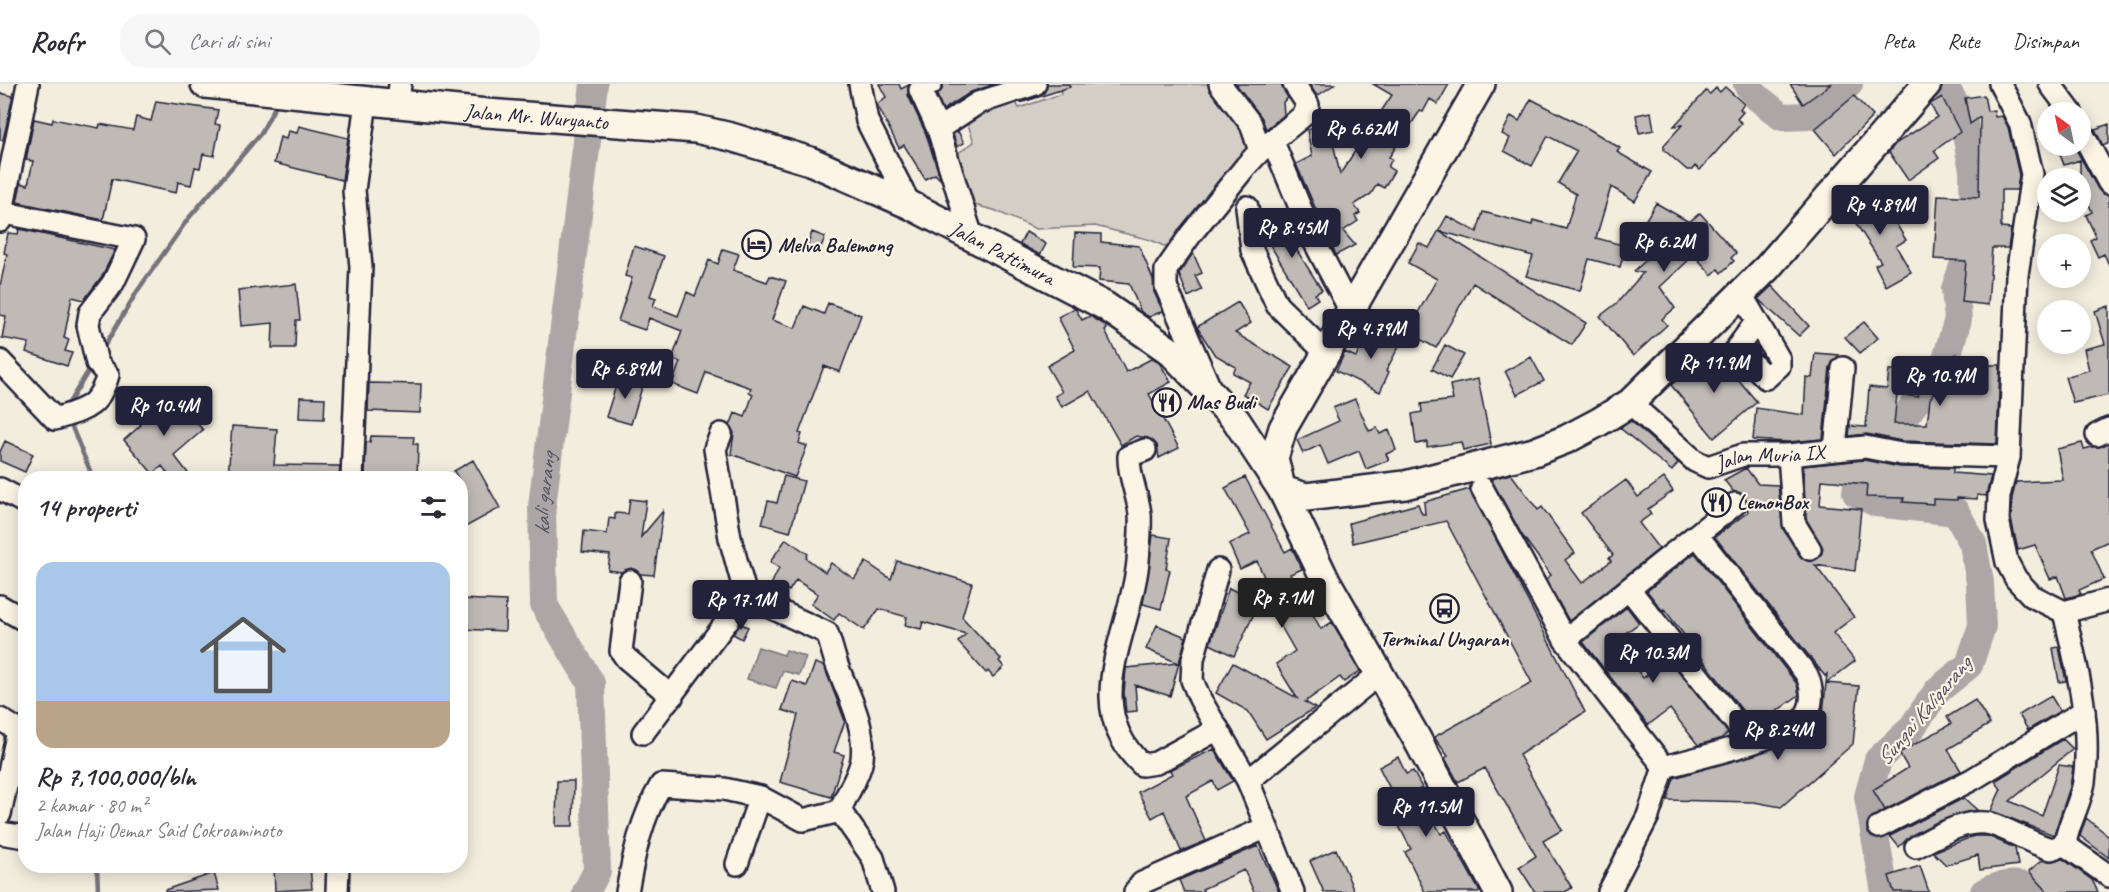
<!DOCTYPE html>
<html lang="id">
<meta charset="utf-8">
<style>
:root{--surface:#fff;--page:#f7f7f7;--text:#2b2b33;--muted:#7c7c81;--line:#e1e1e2;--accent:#22223b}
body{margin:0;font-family:Caveat,sans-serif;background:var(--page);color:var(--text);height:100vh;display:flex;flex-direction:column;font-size:22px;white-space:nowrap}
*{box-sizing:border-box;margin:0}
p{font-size:20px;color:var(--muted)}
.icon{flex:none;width:33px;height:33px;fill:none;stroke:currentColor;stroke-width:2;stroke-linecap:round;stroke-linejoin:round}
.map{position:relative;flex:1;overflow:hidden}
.panel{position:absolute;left:18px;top:387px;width:450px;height:402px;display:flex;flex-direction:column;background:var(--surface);border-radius:24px;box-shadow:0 3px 15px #0003}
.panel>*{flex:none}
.needle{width:39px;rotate:327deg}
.controls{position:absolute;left:2037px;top:18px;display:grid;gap:12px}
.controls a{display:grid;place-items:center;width:54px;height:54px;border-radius:50%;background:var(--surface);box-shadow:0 3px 15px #0003;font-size:30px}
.price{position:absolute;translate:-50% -51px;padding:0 14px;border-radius:6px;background:var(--accent);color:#fff;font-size:20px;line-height:39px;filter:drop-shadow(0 2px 3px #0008)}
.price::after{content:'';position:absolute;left:50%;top:36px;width:18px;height:14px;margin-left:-9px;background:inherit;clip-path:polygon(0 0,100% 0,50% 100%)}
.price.current{background:#222;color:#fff}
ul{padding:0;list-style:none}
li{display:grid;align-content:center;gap:12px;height:318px;padding:0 18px}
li+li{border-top:2px solid var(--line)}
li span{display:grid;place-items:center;height:186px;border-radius:18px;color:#555}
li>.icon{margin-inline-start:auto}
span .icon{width:108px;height:108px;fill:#fffc;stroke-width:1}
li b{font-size:26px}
h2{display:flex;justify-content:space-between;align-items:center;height:72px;padding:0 18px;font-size:26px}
header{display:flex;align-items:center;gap:36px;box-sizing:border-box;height:84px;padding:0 30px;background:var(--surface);border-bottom:2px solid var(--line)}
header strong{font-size:28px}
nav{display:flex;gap:33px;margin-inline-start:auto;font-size:21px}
.search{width:420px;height:54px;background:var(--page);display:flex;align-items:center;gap:15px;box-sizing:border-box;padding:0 21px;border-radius:24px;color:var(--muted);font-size:22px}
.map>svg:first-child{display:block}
.green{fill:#d4cfc6;stroke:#7b7880;stroke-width:1.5}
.water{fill:#aca7a6;stroke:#75727b;stroke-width:1.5}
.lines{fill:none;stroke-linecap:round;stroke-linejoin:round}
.stream{stroke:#75727b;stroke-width:4.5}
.river{stroke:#aca7a6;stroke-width:28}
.building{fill:#bfbab6;stroke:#22223b;stroke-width:1.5}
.minor-casing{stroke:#22223b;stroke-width:26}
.major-casing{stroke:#22223b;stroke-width:32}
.minor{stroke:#fcf5e5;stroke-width:21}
.major{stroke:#fcf5e5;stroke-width:27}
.labels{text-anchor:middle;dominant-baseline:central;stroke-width:4.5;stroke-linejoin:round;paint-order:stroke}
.street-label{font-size:21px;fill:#22223b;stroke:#fcf5e5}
.poi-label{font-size:21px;font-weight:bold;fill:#22223b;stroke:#fcf5e5;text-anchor:start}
.water-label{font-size:22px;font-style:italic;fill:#525160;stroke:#fcf5e5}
</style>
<header>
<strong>Roofr</strong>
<div class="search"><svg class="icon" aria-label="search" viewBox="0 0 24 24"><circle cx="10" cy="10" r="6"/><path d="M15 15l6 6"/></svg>Cari di sini</div>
<nav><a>Peta</a><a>Rute</a><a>Disimpan</a></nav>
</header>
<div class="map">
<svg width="2109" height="808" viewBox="0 0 2109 808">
<rect width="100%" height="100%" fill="#f3edde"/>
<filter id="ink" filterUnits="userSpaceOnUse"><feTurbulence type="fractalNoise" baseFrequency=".0167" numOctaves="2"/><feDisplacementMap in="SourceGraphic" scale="12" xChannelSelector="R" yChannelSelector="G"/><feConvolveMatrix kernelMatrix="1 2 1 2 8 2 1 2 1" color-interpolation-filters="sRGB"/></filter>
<g filter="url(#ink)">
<path class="green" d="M1059 0H1212L1241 37 1252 62 1168 164 1151 156 1095 142 1036 145 994 126 974 121 954 72 974 58 966 35 1014 14 1019 24 1061 10Z"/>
<path class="water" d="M758 563 784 571 786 566 806 573 799 591 783 587 776 604 747 595Z"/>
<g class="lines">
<path class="stream" d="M102 266 138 206 188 135 261 49 278 17
M67 322 92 281
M69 336 93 394
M97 782 98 808"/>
<g class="river">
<path d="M1747 0 1758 14 1782 33 1809 32 1849 0"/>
<path id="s1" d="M586 808 597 787 591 599 544 521 542 422 594 0"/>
<path d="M1885 808 1868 713 1878 676 1911 645 1938 606 1969 581 1982 542 1980 498 1973 460 1956 428 1876 419 1856 409 1858 390 1870 371 1901 338 1945 279 1958 235 1955 205 1974 151 1973 86 1962 30 1943 0"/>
<path d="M1984 808C2002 799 2022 797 2040 808"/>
</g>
</g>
<path class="building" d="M879 0H899L901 5 909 1 908 11 926 50 941 96 935 90 925 95 904 61 899 64 877 20 886 13Z
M944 0H995L971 8 943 26 937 11Z
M1047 0H1069L1070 3 1020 19 1044 9Z
M1236 0H1281L1288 14 1283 18 1284 31 1266 45 1261 33Z
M1309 0H1335L1317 12Z
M1373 0H1449L1438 20 1430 15 1423 28 1420 27 1389 73 1392 75 1388 83 1394 87 1384 104 1377 100 1371 110 1354 121 1360 129 1355 132 1358 137 1343 147 1355 161 1336 171 1296 80 1312 72 1307 46 1329 41 1340 90 1392 11Z
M1790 0H1831L1803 20Z
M1725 3 1744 20 1740 25 1743 28 1737 35 1742 39 1700 86 1695 82 1692 86H1687L1664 66V61L1682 41 1674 42 1706 7 1710 10 1716 4 1720 8Z
M0 9 13 12 3 56H0Z
M1984 11 1987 27 1994 26 1995 33 2002 32 2008 43 2019 91 2017 106H2001V144L2011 145 2008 164H1992L1988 221 1962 218 1966 177 1934 175 1938 111 1979 113 1980 33 1970 40 1965 14Z
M1854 12 1873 32 1836 70 1815 45Z
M1942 13 1960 48 1934 67 1939 74 1908 96 1889 68 1895 60 1937 33 1930 20Z
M1531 15 1589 45 1620 64 1617 68 1652 88 1635 117 1611 103 1596 154 1626 162 1620 183 1589 175 1580 207 1526 192 1533 172 1439 147 1586 239 1572 261 1473 199 1436 264 1407 248 1437 195 1408 179 1419 159 1429 164 1447 132 1477 148 1483 128 1532 141 1533 136 1566 145 1576 110 1558 99 1577 67 1548 52 1532 82 1504 67 1510 54 1502 50 1511 32 1519 37Z
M156 17 218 26 215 40 220 41 214 72 203 70 200 84 195 83 191 101 178 98 176 109 112 95 103 136 17 118 21 99 28 101 33 77 26 76 34 35 52 39 53 35 99 44 100 40 133 46 136 33 151 37Z
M1651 28 1654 46 1639 49 1636 31Z
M2109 40V59L2103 62 2095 45Z
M299 42 348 54 342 96 274 79 280 53 286 55 288 47 297 49Z
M958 47 964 59 957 63 953 50Z
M2057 62H2074L2098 105 2109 112V181L2104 170 2098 173 2090 156 2096 153 2086 131 2092 128 2080 99V76L2064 81Z
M1868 106 1880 126 1886 123 1906 156 1896 162 1911 188 1886 202 1875 181 1881 178 1844 121Z
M1656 119 1689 138 1700 129 1736 169 1731 174 1734 177 1721 189 1718 185 1712 191 1694 171 1660 203 1675 224 1662 235 1667 241 1633 272 1600 232 1617 219 1643 189 1634 187 1655 168 1634 155Z
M1283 131 1295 150 1289 154 1322 206 1315 210 1318 215 1307 222 1263 149 1262 144Z
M19 145 115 166 102 192 84 216 72 213 64 254 69 256 65 267 72 269 67 282 26 268 29 259 2 254 6 232 0 231V202L7 170 4 169 8 149 18 150Z
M812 148 825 153 819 168 807 163Z
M1026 148 1046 160 1040 171 1020 160Z
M1075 149 1101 150V158L1139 162 1153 195 1154 208 1163 227 1149 233 1141 228 1129 200 1099 197 1100 184 1073 183Z
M634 162 664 172 650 212 656 214 653 222 678 232 687 208 695 212 709 176 718 180 723 165 739 170 733 186 767 198 770 192 786 197 772 236 795 244 804 222 824 230 828 219 861 231 840 288 824 282 799 349 802 350 799 359 807 362 795 393 731 370 734 349 730 342 735 329 745 333 753 310 749 308 751 304 706 288 698 310 672 300 680 278 672 275 682 247 649 234 645 246 618 237 632 194 625 192Z
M1193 169 1202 189 1195 192 1202 206 1188 213 1179 190Z
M296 200 300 236H296L295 264H272L273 239 241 242 238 206Z
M1772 202 1809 242 1799 252 1758 215Z
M1238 218 1251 239 1235 249 1293 283 1268 325 1243 310 1250 298 1233 289 1236 283 1214 270 1197 243Z
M2109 222V311L2073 319 2065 293 2089 286 2084 265 2105 260 2095 227Z
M1075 224 1082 236 1090 232 1105 241 1107 245 1105 247 1126 288 1153 274 1160 280 1171 298 1149 310 1179 364 1159 374 1157 361 1148 354 1136 352 1121 361 1090 307 1062 323 1055 312 1062 308 1047 282 1075 266 1058 233Z
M1864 238 1878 254 1860 269 1845 253Z
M1372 243 1401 258 1386 287 1389 288 1380 308 1336 287 1345 268 1356 273Z
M1445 261 1464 271 1450 295 1432 285Z
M1714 266 1757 318 1714 354 1671 301Z
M1815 269 1839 271 1830 283 1823 355 1788 358 1753 356 1756 324 1804 331 1806 293 1812 294Z
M1956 270 1988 289V281H2000L1997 360 1902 357 1867 350 1849 352 1850 342 1866 343 1869 303 1887 305 1889 286H1920L1918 313 1897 310 1894 340H1927L1930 315Z
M1531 273 1544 297 1517 311 1505 287Z
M619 292 643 300 631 340 606 333Z
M1478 295 1491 360 1463 366 1461 358 1427 363V358L1416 360 1412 330 1422 328 1421 320 1453 316 1450 301Z
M369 299 421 300 420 329 368 327Z
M171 310 203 346 174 371 188 389 179 394H171L162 382 153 390 124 356 141 341 138 338Z
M300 313 325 314 324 335 299 334Z
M1355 315 1369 347 1377 344 1380 350 1389 346 1396 366 1386 370 1389 376 1366 385 1359 367 1328 380 1320 361 1303 369 1297 356 1339 337 1333 324Z
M1631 337 1678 379 1672 387 1620 344Z
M232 342 277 345 274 381 340 382 339 394 228 393Z
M371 352 414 353 413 360H418L417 394 365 393 366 358H370Z
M5 357 33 370 25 388 0 377V368Z
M2082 359 2084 365 2109 359V457L2091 465 2104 495 2079 506 2081 510 2066 514 2058 492 2050 495 2035 461 2018 466 2011 435 2012 414 2016 398 2063 396 2057 365Z
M473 376 500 424 460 446V411L466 408 454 387Z
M1864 376 1900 383 1953 384V389L1991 392 1986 412 1977 411V415L1957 414V416L1933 415V420L1903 418 1904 414 1866 413 1867 400 1822 396 1820 421 1861 425 1855 487 1815 481 1854 533 1833 549 1855 577 1826 599 1827 590 1825 592 1715 453 1748 428 1745 413 1733 407 1724 396 1746 384 1758 400 1778 401 1783 445 1800 472 1811 478 1821 472 1823 464 1806 435 1803 382Z
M1511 390 1538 426 1542 423 1575 469 1565 476 1582 499 1611 477 1609 474 1613 471 1581 429 1626 396 1638 413 1664 394 1673 407 1648 425 1651 430 1639 439 1659 465 1569 537 1546 495 1551 491 1522 451 1491 395Z
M784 392 804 397 790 448 762 440 768 417 777 419Z
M1245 393 1285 468 1292 464 1302 485 1290 490 1321 545 1332 538 1360 587 1344 598 1340 593 1305 618 1315 624 1266 655 1248 627 1216 609 1233 579 1297 614 1276 580 1295 567 1264 513 1271 509 1257 477 1240 485 1229 460 1250 450 1225 404Z
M1470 405 1585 628 1519 671 1562 746 1543 757 1572 804 1565 808H1535L1519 783 1536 772 1485 684 1458 698 1445 674 1448 672 1434 653 1532 599 1446 437 1353 459 1349 439 1418 420 1422 430H1425L1424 418Z
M630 415 646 417 641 453 663 427 654 491 640 490 631 484 622 488 608 486 610 471 582 468 584 447 607 450 609 434 615 435V429L628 430Z
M1153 451 1171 454 1166 485 1170 486 1161 525 1143 520Z
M786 455 808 470 806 474 825 488 831 479 854 495 866 478 891 495 897 477 972 499 962 533 1001 575 999 577 1004 583 993 593 988 587 986 589 958 558 966 550 923 538 921 545 905 541 907 533 879 525 864 546 839 529 834 536 811 520 818 510 796 496 789 507 785 505 781 510 770 503 779 484 770 478Z
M1695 469 1797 600 1799 611 1755 643 1664 525 1662 526 1647 507Z
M1229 504 1259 519 1234 572 1210 560Z
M460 515 506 517 505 547 460 545Z
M1627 523 1639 539 1615 557 1643 594 1669 575 1728 649 1720 655 1698 661 1670 625 1648 641 1583 558Z
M741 540 748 543 742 555 733 550Z
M1157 541 1186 553 1170 612 1135 601 1137 627 1126 628 1124 609 1126 584 1178 579 1146 565Z
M2059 563 2066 597 2059 598 2053 564Z
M815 579 824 582 845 637 834 668 844 671 831 713 780 698 798 631 782 626 792 597 807 602Z
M1826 599 1859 602 1853 660 1781 723 1754 718 1667 716 1674 694 1806 654 1822 641Z
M2051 612 2060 627 2028 646 2019 631Z
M1975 616 1990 640 1948 665 1961 687 1885 726 1873 706 1908 684 1899 669 1951 640 1947 633Z
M2063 655 2073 665 2010 717 2042 732 2059 681 2073 683 2070 703 2054 751 1991 727 2001 705 1995 697Z
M1214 665 1233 697 1217 706 1213 697 1186 712 1206 757 1181 767 1164 727 1152 734 1138 708 1172 690 1170 686Z
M1398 673 1406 690 1413 687 1422 704 1416 707 1426 728 1429 727 1441 750 1446 747 1480 808H1425L1405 768 1411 765 1399 742 1407 738 1379 683Z
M557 697H574L573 742H556Z
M1964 714 1977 726 1937 738 1910 752 1899 763 1890 752Z
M2086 734 2109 752V774L2080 752Z
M1974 752H1988L2015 764 2018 781 1980 786 1978 771 1946 781 1933 768Z
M1258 762 1279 808H1254L1244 786 1202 805 1204 808H1184L1179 796Z
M1336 765 1347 790 1354 808H1324L1310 777Z
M2063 775 2092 796 2098 808H2048L2029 787 2041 777Z
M274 782H310L312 805 275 807Z
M1920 782 1929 808H1894L1889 792Z
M214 789 219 806 166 808 165 806Z"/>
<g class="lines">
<defs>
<g id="minor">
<path d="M860 0 867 37 910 121"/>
<path d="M931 0 920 6 938 45 972 153"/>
<path d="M1220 0 1251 40 1260 67"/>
<path d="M2000 0 2020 39 2032 90 2017 191 2009 373 1999 412 1998 436 2007 478 2016 495 2032 512 2064 528 2109 516"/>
<path d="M2050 0 2071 28"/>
<path d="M398 20 400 0"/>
<path d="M938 45 978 19 1035 0"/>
<path d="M2080 45 2109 99"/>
<path d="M1273 58 1314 157 1351 228"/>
<path d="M1247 123 1252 166 1277 221 1325 268"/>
<path d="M0 128 134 155 113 199 90 229 88 241 97 279 108 291C98 324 86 325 55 335L0 277"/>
<path d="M0 137 28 0"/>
<path d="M1741 210 1779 275V282L1766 294 1737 264 1756 238"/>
<path d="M1209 302 1166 203V186L1191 150 1246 82 1260 67 1304 31 1308 21 1294 0"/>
<path id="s2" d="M1630 319 1695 377 1708 383 1743 371H1789L1865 363 1901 370 2009 373"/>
<path d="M721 350 715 365 730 454 746 512 827 549C831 560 833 570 837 581 848 610 866 642 862 675 859 694 846 709 840 727L873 774 883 808"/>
<path d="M2097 351 2109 345"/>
<path d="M1835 365 1843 284"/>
<path d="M1145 366 1129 372C1128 391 1138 411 1140 430 1141 445 1139 462 1138 477 1132 547 1078 621 1142 681L1156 679 1218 645"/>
<path d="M1789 371 1794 439 1810 465"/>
<path d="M352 394 361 183 354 106 366 18"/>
<path d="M1482 404 1565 556 1664 683"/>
<path d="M0 405 26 419"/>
<path d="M1218 486 1193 575 1192 596 1200 615 1248 697 1293 808"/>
<path d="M630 497 621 567 626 574 672 613"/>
<path d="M1629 505 1751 658"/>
<path d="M0 522 26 537"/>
<path d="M2064 528C2077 583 2092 641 2084 698 2081 718 2066 745 2065 761L2109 792"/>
<path d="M1565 556 1735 420"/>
<path d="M0 635 26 651"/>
<path d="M643 649 746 512"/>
<path d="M1248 697 1380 589"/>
<path d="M0 730 18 647"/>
<path d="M1879 743 1973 695 2084 627"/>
<path d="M0 749 26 753"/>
<path d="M1916 763C1937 752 1966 734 1991 740 2011 746 2030 759 2051 765L2065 761"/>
<path d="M737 780 760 713 803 736 840 727"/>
<path d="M337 808 338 782"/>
<path d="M627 808C634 770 641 735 661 701L724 705 760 713"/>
<path d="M1135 808 1142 799 1265 744"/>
<path d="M1609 808 1648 732 1664 683C1692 675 1787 654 1803 635 1814 623 1813 605 1807 591L1697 451"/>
</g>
<g id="major">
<path id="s3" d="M205 0 487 29 696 45 731 53 810 77 910 121 1105 222 1170 267 1236 336 1282 406 1324 493 1417 655 1498 808"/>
<path d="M1280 399 1274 374 1283 344 1481 0"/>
<path d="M1282 406 1306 413 1405 401 1534 368 1567 355 1599 338 1630 319 1767 184 1927 0"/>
</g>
</defs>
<use href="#minor" class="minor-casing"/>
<use href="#major" class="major-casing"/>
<use href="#minor" class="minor"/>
<use href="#major" class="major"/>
</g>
</g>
<defs>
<symbol id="hotel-ring" viewBox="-11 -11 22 22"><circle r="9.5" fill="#fcf5e5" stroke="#22223b" stroke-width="1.5"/><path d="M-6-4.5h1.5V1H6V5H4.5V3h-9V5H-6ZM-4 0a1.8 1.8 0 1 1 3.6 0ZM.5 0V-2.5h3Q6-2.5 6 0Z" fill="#22223b"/></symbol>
<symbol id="restaurant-ring" viewBox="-11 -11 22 22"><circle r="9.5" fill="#fcf5e5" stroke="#22223b" stroke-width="1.5"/><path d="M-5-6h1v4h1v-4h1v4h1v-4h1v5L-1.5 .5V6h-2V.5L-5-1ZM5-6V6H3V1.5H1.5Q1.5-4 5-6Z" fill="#22223b"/></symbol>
<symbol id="bus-ring" viewBox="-11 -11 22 22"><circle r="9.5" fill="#fcf5e5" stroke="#22223b" stroke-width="1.5"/><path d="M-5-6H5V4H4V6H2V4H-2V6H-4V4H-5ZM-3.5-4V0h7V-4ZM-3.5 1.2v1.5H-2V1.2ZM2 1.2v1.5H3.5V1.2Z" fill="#22223b"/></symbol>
</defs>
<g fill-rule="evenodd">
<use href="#hotel-ring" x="740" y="144" width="33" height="33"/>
<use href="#restaurant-ring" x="1150" y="302" width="33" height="33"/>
<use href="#restaurant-ring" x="1700" y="402" width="33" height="33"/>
<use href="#bus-ring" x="1428" y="508" width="33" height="33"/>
</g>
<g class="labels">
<g class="street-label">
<text stroke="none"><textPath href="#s3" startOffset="333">Jalan Mr. Wuryanto</textPath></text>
<text stroke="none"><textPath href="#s3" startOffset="825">Jalan Pattimura</textPath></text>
<text stroke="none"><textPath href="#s2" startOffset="165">Jalan Muria IX</textPath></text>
</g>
<g class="poi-label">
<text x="778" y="161">Melva Balemong</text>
<text x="1187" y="318">Mas Budi</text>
<text x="1737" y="418">LemonBox</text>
<text x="1444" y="555" text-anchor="middle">Terminal Ungaran</text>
</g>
<g class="water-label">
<text stroke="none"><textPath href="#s1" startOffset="414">kali garang</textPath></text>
<text transform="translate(1924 627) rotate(-50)">Sungai Kaligarang</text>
</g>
</g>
</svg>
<div class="controls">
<a><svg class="needle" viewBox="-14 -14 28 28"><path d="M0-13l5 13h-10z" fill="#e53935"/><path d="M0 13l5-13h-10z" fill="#7c7c81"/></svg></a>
<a><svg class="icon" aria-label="layers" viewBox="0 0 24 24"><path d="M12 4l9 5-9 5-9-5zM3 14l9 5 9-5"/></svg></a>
<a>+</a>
<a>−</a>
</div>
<b class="price" style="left:1361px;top:76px">Rp 6.62M</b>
<b class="price" style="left:1880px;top:152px">Rp 4.89M</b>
<b class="price" style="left:1292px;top:175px">Rp 8.45M</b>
<b class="price" style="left:1664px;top:189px">Rp 6.2M</b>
<b class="price" style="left:1371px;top:276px">Rp 4.79M</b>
<b class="price" style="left:1714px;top:310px">Rp 11.9M</b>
<b class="price" style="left:625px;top:316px">Rp 6.89M</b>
<b class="price" style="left:1940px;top:323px">Rp 10.9M</b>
<b class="price" style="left:164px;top:353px">Rp 10.4M</b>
<b class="price current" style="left:1282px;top:545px">Rp 7.1M</b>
<b class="price" style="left:741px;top:547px">Rp 17.1M</b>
<b class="price" style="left:1653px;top:600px">Rp 10.3M</b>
<b class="price" style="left:1778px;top:677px">Rp 8.24M</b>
<b class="price" style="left:1426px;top:754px">Rp 11.5M</b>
<section class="panel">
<h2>14 properti<svg class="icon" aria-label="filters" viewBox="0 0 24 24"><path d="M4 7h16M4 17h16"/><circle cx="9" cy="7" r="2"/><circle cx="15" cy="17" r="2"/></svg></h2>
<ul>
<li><span style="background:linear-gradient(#a9c7e8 75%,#b9a48a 0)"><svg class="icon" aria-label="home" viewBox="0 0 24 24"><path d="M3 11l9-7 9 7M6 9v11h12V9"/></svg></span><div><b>Rp 7,100,000/bln</b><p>2 kamar · 80 m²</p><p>Jalan Haji Oemar Said Cokroaminoto</p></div></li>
</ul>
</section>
</div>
